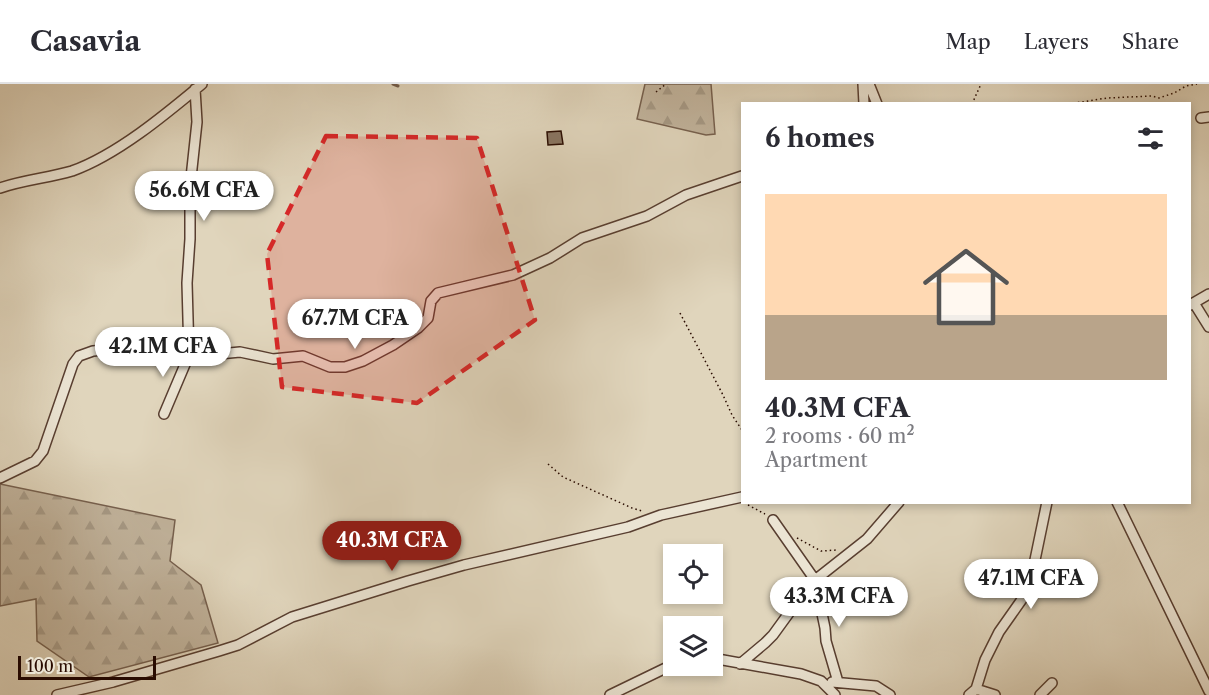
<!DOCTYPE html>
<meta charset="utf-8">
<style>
:root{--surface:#fff;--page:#f2f2f3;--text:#2b2b33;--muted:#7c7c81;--line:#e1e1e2;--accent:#8f2418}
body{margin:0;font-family:"Libre Caslon Text",serif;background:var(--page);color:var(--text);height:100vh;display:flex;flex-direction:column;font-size:22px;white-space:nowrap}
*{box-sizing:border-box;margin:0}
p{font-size:20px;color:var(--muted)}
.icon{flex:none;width:33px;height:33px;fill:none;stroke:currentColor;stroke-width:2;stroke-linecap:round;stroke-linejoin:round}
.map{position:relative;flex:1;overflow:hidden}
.details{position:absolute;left:741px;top:18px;width:450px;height:402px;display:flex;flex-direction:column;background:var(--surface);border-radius:0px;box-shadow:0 3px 9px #0003}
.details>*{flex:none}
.buttons{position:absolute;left:663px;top:460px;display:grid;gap:12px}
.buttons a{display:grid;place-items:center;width:60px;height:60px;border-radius:0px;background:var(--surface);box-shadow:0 3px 9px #0003;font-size:30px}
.scale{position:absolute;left:18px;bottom:15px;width:138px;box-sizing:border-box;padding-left:6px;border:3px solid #2a0c01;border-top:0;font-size:16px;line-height:21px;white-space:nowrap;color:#2a0c01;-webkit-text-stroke:4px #ebe4d3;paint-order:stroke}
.price{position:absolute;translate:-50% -51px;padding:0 14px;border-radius:21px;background:#fff;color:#222;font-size:20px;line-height:39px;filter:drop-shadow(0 2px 3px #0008)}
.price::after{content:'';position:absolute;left:50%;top:36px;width:18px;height:14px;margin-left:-9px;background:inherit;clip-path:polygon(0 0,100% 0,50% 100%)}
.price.current{background:var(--accent);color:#fff}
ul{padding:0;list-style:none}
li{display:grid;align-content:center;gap:12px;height:318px;padding:0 24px}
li+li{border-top:2px solid var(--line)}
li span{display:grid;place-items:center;height:186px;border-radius:0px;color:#555}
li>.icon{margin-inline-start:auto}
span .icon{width:108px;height:108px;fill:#fffc;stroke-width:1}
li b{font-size:26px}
h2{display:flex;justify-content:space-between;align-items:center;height:72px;padding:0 24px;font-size:26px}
header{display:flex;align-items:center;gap:36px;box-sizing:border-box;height:84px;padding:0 30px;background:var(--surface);border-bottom:2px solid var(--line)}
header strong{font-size:28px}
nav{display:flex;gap:33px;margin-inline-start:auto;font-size:21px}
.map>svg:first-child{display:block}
.forest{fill:url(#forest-firs);stroke:#76604e;stroke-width:1.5}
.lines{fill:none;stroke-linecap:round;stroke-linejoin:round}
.stream{stroke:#725c4b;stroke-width:3}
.building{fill:#897562;stroke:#2a0c01;stroke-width:1.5}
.minor-casing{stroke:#583e30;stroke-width:12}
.path{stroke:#2a0c01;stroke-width:1.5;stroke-dasharray:1.5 3;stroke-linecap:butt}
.minor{stroke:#ebe4d3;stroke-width:9}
.marked{fill:#d62828;fill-opacity:0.2;stroke:#d62828;stroke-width:4.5;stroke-dasharray:12 8;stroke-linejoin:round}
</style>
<header>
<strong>Casavia</strong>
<nav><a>Map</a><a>Layers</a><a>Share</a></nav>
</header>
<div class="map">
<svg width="1209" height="611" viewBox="0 0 1209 611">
<defs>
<pattern id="forest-firs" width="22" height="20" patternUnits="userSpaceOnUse" patternTransform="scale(1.5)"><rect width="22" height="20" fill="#c1b39c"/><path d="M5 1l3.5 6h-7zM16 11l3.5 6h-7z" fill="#a69985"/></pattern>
</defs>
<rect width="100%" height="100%" fill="#e0d5bc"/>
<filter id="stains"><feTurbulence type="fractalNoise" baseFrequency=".00333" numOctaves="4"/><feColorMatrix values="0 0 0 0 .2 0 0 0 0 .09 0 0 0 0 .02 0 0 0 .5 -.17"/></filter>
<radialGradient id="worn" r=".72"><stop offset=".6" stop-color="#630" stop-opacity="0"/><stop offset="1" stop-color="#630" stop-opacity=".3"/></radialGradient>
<path class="forest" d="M645 0H711L715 50 706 51 637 35Z
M0 400 175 436 170 477 201 501 218 559 89 593 37 557 36 515 0 522Z"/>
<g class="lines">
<path class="stream" d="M393 0 398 2"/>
</g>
<path class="building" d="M561 47 563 60 548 61 547 48Z"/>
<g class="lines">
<defs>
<path id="minor" d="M863 0 864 20
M869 0 877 20
M1201 34 1209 33
M0 104C23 96 48 94 72 87 117 71 166 30 202 0
M1194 219 1209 243
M1190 221 1209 210
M164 330 189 271 187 199 190 155V103L197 38 195 5
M0 394 35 377 43 367 73 280 79 272 93 267 145 263 165 264 198 272 240 268 273 275 303 272 330 283H345L363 277 393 261 418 244 428 234 431 217 438 209 513 191 550 174 582 154 647 132 686 111 742 92
M1117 418 1209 607
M773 436 815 496 825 544 826 557 838 598
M712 574 801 590 821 597 835 611
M740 580 765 559 773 551 810 500 867 455 899 418
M832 598 876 602 890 611
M976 605 995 611
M57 611 113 598 219 567 238 561 292 533 408 497 464 481 628 443 661 431 742 413
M610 611 674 580
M969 611 976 605 985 576 999 548 1025 511 1030 500 1047 418
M1040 611 1052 599"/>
</defs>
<use href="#minor" class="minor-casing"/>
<path class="path" d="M656 8 666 0
M972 20 981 0
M1069 20 1107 14 1152 12 1159 14 1174 9 1186 2 1197 0
M680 229 723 311 732 331 742 346
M548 380 563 393 632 424 642 427
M748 421 765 430
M797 454 821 467 837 466"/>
<use href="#minor" class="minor"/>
</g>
<path class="marked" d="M326 52 477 54 535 236 417 319 282 303 267 170Z"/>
<rect width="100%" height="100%" filter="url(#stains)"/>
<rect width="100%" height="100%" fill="url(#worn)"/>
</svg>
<div class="buttons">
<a><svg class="icon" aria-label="locate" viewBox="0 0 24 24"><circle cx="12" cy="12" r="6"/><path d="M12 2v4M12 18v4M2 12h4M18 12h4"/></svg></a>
<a><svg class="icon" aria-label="layers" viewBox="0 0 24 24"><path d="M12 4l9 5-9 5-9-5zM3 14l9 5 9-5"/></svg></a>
</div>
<div class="scale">100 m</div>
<b class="price" style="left:204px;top:138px">56.6M CFA</b>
<b class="price" style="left:355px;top:266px">67.7M CFA</b>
<b class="price" style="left:163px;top:294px">42.1M CFA</b>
<b class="price current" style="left:392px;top:488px">40.3M CFA</b>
<b class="price" style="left:1031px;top:526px">47.1M CFA</b>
<b class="price" style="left:839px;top:544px">43.3M CFA</b>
<section class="details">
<h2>6 homes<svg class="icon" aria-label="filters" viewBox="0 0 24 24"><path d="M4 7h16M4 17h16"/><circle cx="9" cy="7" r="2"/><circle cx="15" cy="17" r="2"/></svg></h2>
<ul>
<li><span style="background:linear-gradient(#ffd9b3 65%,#b9a48a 0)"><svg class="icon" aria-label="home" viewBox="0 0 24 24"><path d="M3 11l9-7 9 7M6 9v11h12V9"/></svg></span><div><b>40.3M CFA</b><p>2 rooms · 60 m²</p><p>Apartment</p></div></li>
</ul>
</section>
</div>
